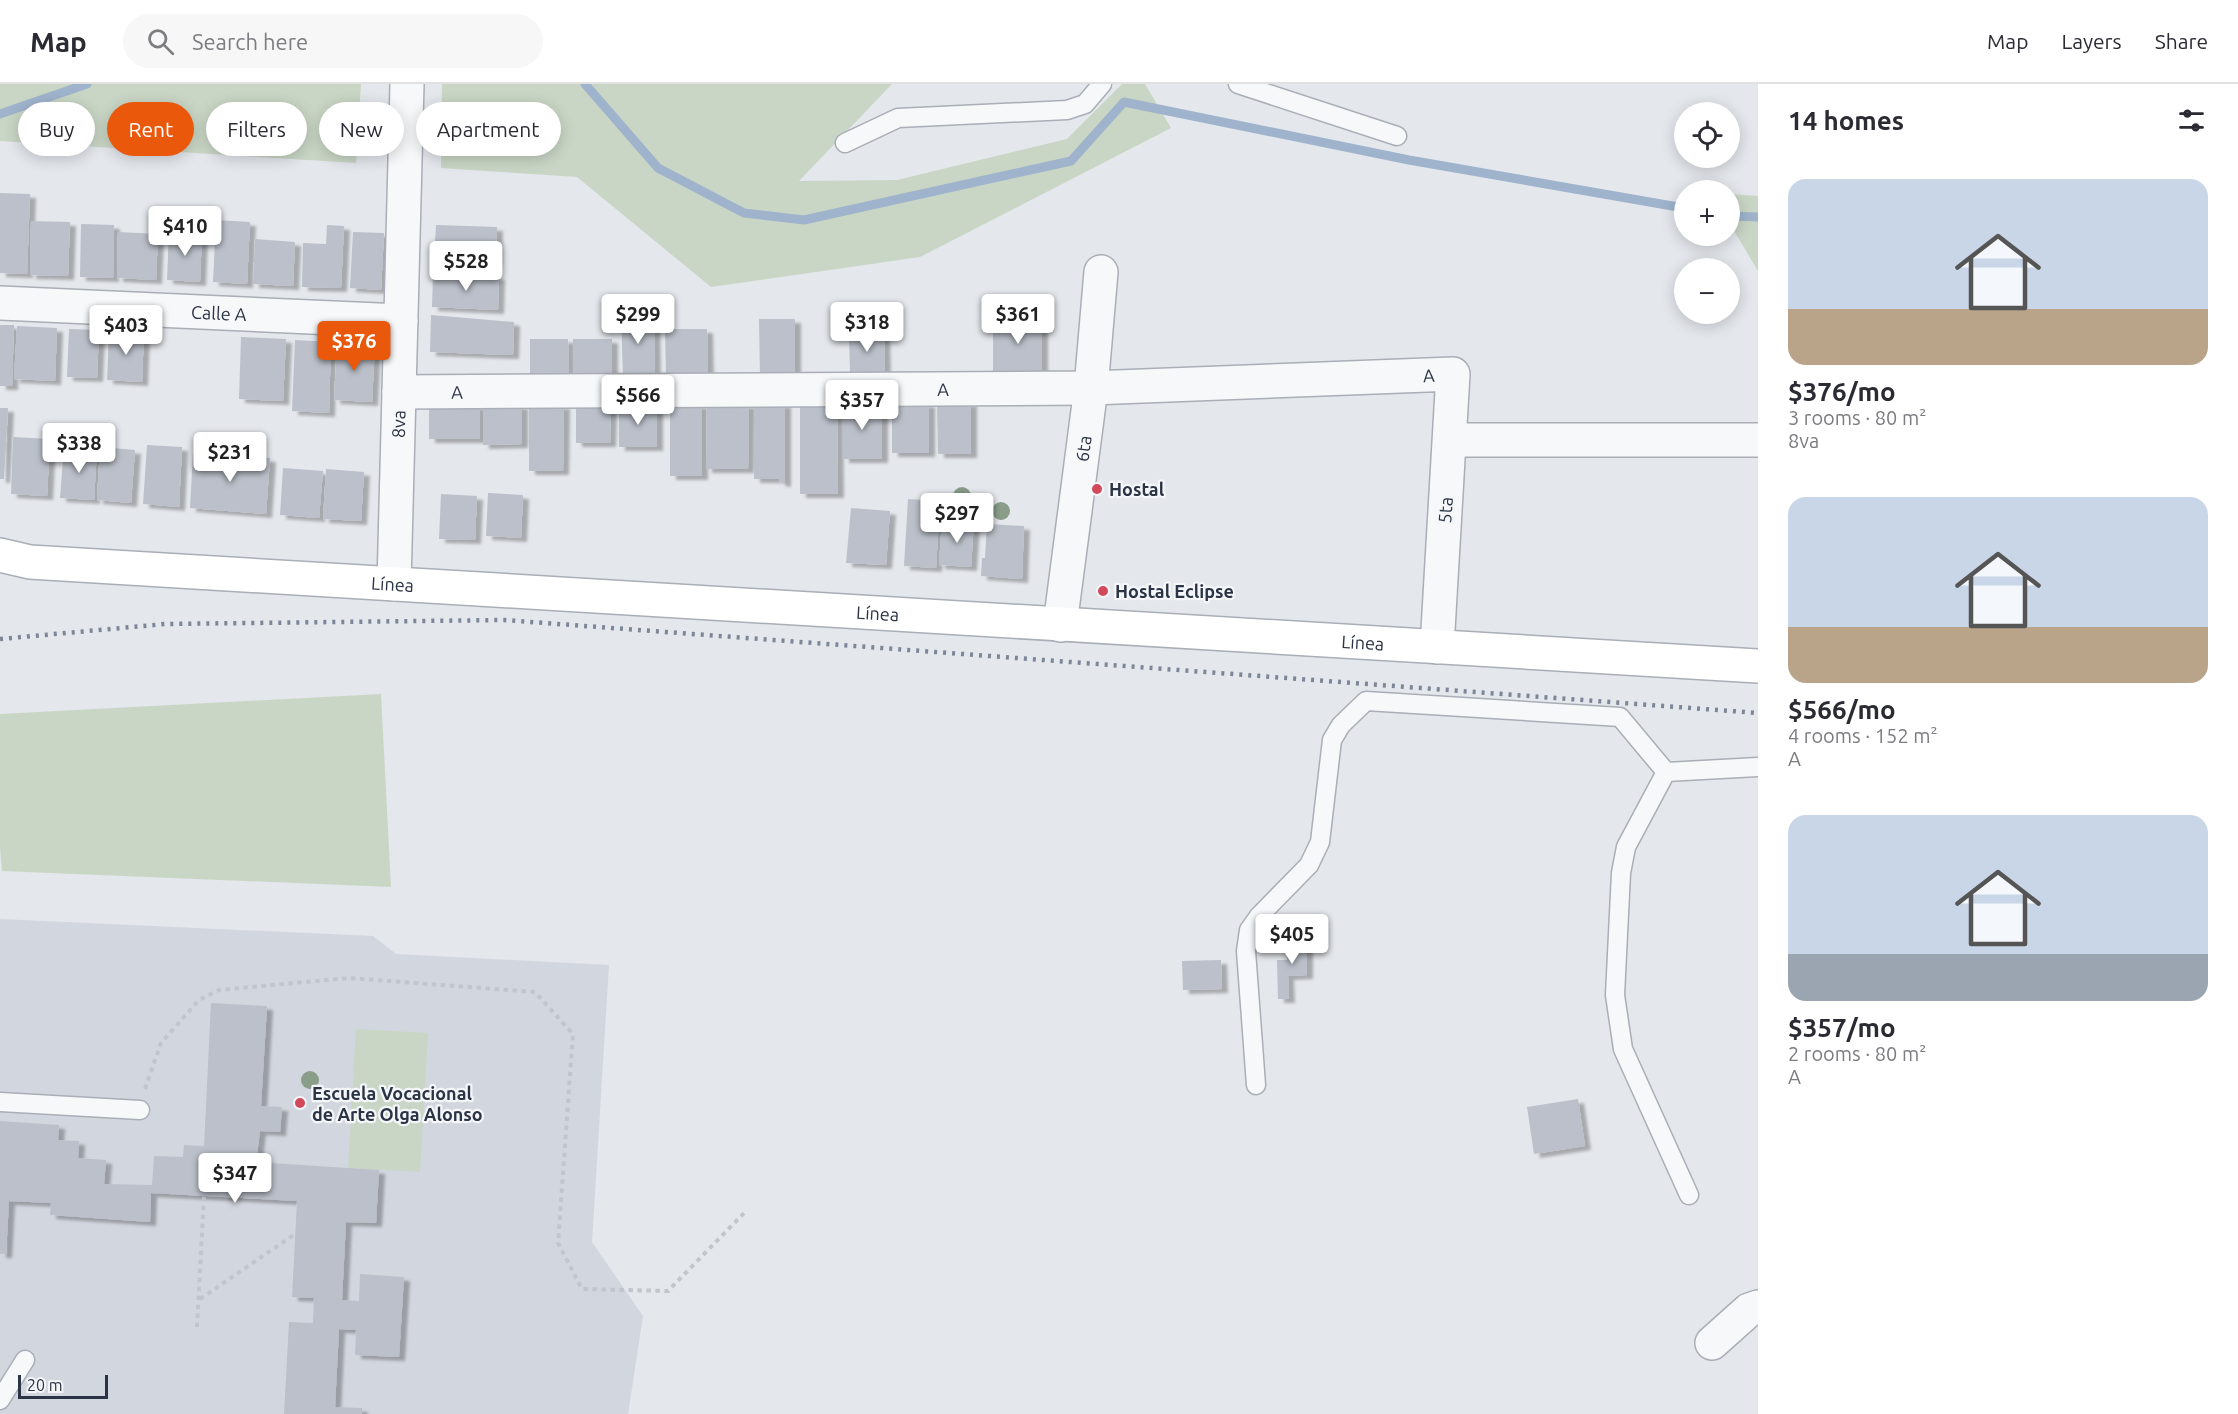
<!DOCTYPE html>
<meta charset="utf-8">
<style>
:root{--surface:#fff;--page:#f7f7f7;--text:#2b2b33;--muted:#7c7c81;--line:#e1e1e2;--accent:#ea580c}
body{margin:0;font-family:Ubuntu,sans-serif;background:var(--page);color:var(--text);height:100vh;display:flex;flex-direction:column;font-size:22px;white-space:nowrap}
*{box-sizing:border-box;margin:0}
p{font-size:20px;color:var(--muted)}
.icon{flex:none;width:33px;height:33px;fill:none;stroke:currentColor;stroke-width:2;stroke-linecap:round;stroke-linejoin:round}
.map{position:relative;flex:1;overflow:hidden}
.drawer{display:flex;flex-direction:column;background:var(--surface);width:480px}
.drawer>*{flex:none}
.top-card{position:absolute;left:18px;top:18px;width:570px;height:54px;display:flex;gap:12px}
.tools{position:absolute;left:1674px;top:18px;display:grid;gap:12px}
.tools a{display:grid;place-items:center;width:66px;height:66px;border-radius:50%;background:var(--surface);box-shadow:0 3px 15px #0003;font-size:30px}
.scale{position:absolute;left:18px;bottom:15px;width:90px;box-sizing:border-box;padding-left:6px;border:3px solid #2b3445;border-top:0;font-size:16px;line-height:21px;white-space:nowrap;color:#2b3445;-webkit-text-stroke:4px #f4f6f9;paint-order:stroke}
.price{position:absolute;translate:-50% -51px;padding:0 14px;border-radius:6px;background:#fff;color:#222;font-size:20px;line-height:39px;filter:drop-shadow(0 2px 3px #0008)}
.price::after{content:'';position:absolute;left:50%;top:36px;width:18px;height:14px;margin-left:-9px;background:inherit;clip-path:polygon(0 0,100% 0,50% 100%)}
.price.active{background:var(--accent);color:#fff}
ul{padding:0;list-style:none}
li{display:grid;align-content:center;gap:12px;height:318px;padding:0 30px}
li span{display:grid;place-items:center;height:186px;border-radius:18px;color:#555}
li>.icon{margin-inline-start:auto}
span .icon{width:108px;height:108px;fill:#fffc;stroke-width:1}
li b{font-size:26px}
h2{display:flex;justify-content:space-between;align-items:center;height:72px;padding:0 30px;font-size:26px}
.chip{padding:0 21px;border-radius:27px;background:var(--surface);box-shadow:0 3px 15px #0003;font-size:21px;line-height:54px}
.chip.active{background:var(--accent);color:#fff}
header{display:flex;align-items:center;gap:36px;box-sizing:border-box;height:84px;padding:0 30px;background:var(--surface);border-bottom:2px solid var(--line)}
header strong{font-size:28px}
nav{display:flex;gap:33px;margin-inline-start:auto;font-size:21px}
.search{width:420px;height:54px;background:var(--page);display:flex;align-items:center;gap:15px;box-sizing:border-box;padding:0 21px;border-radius:33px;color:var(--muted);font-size:22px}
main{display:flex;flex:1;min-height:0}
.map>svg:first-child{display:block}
.built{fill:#d2d6de}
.green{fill:#c9d6c5}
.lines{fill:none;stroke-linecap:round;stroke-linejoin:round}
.stream{stroke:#9fb4cc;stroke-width:9}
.building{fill:#bbc0ca;filter:url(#shadow)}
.lane-casing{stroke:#a9aeb7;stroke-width:21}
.street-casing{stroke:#a9aeb7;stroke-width:36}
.secondary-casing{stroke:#a9aeb7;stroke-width:36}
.path{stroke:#c2c5cb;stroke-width:4;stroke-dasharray:4.5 4.5;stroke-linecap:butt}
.lane{stroke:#f7f8fa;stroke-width:18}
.street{stroke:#f7f8fa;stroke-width:33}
.secondary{stroke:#fff;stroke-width:33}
.rail{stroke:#7d8696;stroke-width:4.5;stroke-dasharray:3 6;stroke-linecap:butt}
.tree{fill:#899d89}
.poi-dot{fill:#d1495b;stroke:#f4f6f9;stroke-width:2}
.labels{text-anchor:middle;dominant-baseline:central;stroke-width:4.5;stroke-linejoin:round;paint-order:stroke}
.street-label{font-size:18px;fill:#2b3445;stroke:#f4f6f9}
.poi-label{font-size:18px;font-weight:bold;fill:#2b3445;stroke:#f4f6f9;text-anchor:start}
</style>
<header>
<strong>Map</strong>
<div class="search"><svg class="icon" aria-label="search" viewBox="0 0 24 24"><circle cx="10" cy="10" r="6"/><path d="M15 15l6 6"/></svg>Search here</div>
<nav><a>Map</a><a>Layers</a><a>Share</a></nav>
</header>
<main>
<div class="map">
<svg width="1758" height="1330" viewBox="0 0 1758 1330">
<defs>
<filter id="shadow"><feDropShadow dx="6" dy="4" stdDeviation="1.5" flood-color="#0004"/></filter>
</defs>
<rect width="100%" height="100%" fill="#e4e7ec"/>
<path class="built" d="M0 835 373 852 396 870 609 881 592 1158 643 1232 628 1330H0Z"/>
<path class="green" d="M0 0H361L356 79 0 57Z
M442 0H892L799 97 897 96 1067 55 1122 0H1145L1171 44 920 173 711 203 577 93 441 84Z
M1730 110 1758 112V187L1730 140Z
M381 610 391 803 2 787 0 763V630Z
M356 945 428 949 420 1088 348 1084Z"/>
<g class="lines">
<path class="stream" d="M585 0 658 84 744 129 804 136 1071 77 1124 18 1409 76 1684 124
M0 30 87 0
M1730 132 1758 133"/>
</g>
<path class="building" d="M0 109 30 110 27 190 0 189Z
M216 136 250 138 247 200 213 198Z
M31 137 70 138 68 192 30 191Z
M81 140 114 141 113 194 80 193Z
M327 141 344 142 341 204 302 203 303 159 326 160Z
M436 141 497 143 496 179 434 177Z
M118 148 158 150 156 196 117 194Z
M169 148 202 149 200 198 167 196Z
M353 148 384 149 381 206 350 204Z
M255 155 295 158 293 202 253 200Z
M433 190 499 192 498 226 432 223Z
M654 227 655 294H623L621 228Z
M431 231 514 238 513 271 430 268Z
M1042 231V290H993V232Z
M759 235H795V292L760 293Z
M0 241H14L12 302H0Z
M17 242 57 244 55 297 14 295Z
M69 245 99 246 97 294 67 293Z
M665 245H707L708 293 666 294Z
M849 246H884L885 292H850Z
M109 247 144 248 142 298 107 296Z
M241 253 286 255 283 317 239 315Z
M530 255H568L569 295H530Z
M573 255H612V294L573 295Z
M295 256 331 258 329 329 292 327Z
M337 258 375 260 372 318 334 316Z
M971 318V370H938L937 319Z
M785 319V399L779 398V395H754V320Z
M800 319H837L838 410H800Z
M843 319H882V375H843Z
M892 319H929V369H892Z
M576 320 611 321 610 359H576Z
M619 320H657V363H619Z
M670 320H702V392H670Z
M707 320H749L748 385H706Z
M429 321H480V355H429Z
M483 321H522V360L483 361Z
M529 321H564L563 387H529Z
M0 324H8L4 395H0Z
M13 353 50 355 47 412 11 410Z
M147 361 182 363 179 423 143 420Z
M64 363 97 365 94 416 60 414Z
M100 363 135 366 131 419 97 416Z
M193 369 270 374 266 430 190 424Z
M283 384 323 387 319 434 280 431Z
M326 385 364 388 361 437 323 435Z
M488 409 523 411 521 454 486 452Z
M441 410 477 412 475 456 439 455Z
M908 415 940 417 936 484 904 482Z
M851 424 890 427 886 481 846 479Z
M942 436 974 438 971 483 939 481Z
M987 440 1024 442 1022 495 981 492 982 474H985Z
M1287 854H1307V891L1288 892 1289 915H1278L1277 876H1287Z
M1221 876 1222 905 1183 906 1182 877Z
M211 919 267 922 261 1022 282 1023 280 1048 260 1047 256 1078 379 1086 376 1139 346 1138 342 1216 359 1217 360 1190 404 1193 399 1273 355 1271 356 1246 339 1245 335 1323 362 1324V1330H284L289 1238 313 1239 314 1214 292 1213 297 1117 151 1109 150 1138 50 1131 51 1119 9 1117 6 1170H0V1037L59 1041 58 1056 79 1057 78 1074 106 1076 104 1100 152 1101 154 1072 183 1073 184 1061 204 1062Z
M1578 1015 1585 1062 1534 1070 1527 1023Z"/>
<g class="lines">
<defs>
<path id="lane" d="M1238 0 1397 52
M845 59 898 34 1067 26 1085 20 1102 0
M1256 1001 1246 867 1249 846 1259 832 1309 781 1320 758 1332 656 1341 641 1366 617 1620 633 1666 688
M0 1018 140 1026
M1689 1111 1623 965 1615 911 1621 789 1626 763 1666 688 1758 683
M0 1316 25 1276"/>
<g id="street">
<path id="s1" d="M0 219 401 237"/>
<path id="s2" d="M399 308 1091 304 1453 290 1437 563"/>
<path d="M1450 356H1756"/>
<path id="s3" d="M394 500 407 0"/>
<path id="s4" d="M1060 541 1091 304 1101 188"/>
<path d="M1712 1259 1749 1226 1758 1223"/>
</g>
<g id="secondary">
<path id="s5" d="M0 471 30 478 1758 582"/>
</g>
</defs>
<use href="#lane" class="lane-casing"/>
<use href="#street" class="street-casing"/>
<use href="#secondary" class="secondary-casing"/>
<path class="path" d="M145 1005 161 959 199 916 219 906 349 894 535 908 573 950 558 1159 582 1205 668 1207 746 1127
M200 1215 295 1150
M197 1243 204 1112"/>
<use href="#lane" class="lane"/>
<use href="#street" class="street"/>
<use href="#secondary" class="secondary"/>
<path class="rail" d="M0 555 165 540 504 536 1758 629"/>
</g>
<g class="tree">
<circle cx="962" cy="412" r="9"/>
<circle cx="1001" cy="427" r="9"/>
<circle cx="310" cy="996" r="9"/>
</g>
<g class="poi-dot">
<circle cx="1097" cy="405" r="6"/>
<circle cx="1103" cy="507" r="6"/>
<circle cx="300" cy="1019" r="6"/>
</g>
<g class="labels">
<g class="street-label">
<text stroke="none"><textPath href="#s1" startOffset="219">Calle A</textPath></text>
<text stroke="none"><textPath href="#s2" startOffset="1030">A</textPath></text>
<text stroke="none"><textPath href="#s2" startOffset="544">A</textPath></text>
<text stroke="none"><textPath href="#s2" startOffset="58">A</textPath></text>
<text stroke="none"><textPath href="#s3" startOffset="160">8va</textPath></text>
<text stroke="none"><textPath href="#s4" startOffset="178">6ta</textPath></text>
<text transform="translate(1445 426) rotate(-86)">5ta</text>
<text stroke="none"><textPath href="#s5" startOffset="394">Línea</textPath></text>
<text stroke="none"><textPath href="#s5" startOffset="880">Línea</textPath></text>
<text stroke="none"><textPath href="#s5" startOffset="1366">Línea</textPath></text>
</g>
<g class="poi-label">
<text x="1109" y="405">Hostal</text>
<text x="1115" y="507">Hostal Eclipse</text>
<text x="312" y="1009">Escuela Vocacional<tspan x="312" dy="21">de Arte Olga Alonso</tspan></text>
</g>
</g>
</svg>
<div class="tools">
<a><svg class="icon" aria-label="locate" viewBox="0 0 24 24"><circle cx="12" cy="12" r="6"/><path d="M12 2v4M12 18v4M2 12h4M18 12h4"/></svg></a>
<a>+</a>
<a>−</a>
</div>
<div class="scale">20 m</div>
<b class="price" style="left:185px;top:173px">$410</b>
<b class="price" style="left:466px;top:208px">$528</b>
<b class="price" style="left:638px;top:261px">$299</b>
<b class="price" style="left:1018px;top:261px">$361</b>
<b class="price" style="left:867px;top:269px">$318</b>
<b class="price" style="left:126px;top:272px">$403</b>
<b class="price active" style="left:354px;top:288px">$376</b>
<b class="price" style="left:638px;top:342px">$566</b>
<b class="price" style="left:862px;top:347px">$357</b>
<b class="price" style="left:79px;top:390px">$338</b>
<b class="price" style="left:230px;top:399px">$231</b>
<b class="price" style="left:957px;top:460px">$297</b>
<b class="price" style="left:1292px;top:881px">$405</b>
<b class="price" style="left:235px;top:1120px">$347</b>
<div class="top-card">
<a class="chip">Buy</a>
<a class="chip active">Rent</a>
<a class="chip">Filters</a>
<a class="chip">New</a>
<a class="chip">Apartment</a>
</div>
</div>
<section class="drawer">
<h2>14 homes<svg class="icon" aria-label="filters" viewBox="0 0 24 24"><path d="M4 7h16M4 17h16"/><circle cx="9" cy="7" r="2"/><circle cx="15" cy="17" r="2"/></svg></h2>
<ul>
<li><span style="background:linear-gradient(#c9d6e8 70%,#b9a48a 0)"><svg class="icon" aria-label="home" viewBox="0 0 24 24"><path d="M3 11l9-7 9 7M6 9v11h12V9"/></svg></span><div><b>$376/mo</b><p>3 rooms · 80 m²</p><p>8va</p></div></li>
<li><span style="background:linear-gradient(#c9d6e8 70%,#b9a48a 0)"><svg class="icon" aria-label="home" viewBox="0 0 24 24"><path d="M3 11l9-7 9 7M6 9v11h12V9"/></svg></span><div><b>$566/mo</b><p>4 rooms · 152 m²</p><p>A</p></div></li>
<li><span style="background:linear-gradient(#c9d6e8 75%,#9aa5b1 0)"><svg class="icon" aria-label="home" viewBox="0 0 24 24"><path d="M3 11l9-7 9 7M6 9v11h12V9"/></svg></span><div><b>$357/mo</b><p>2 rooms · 80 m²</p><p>A</p></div></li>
</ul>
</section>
</main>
